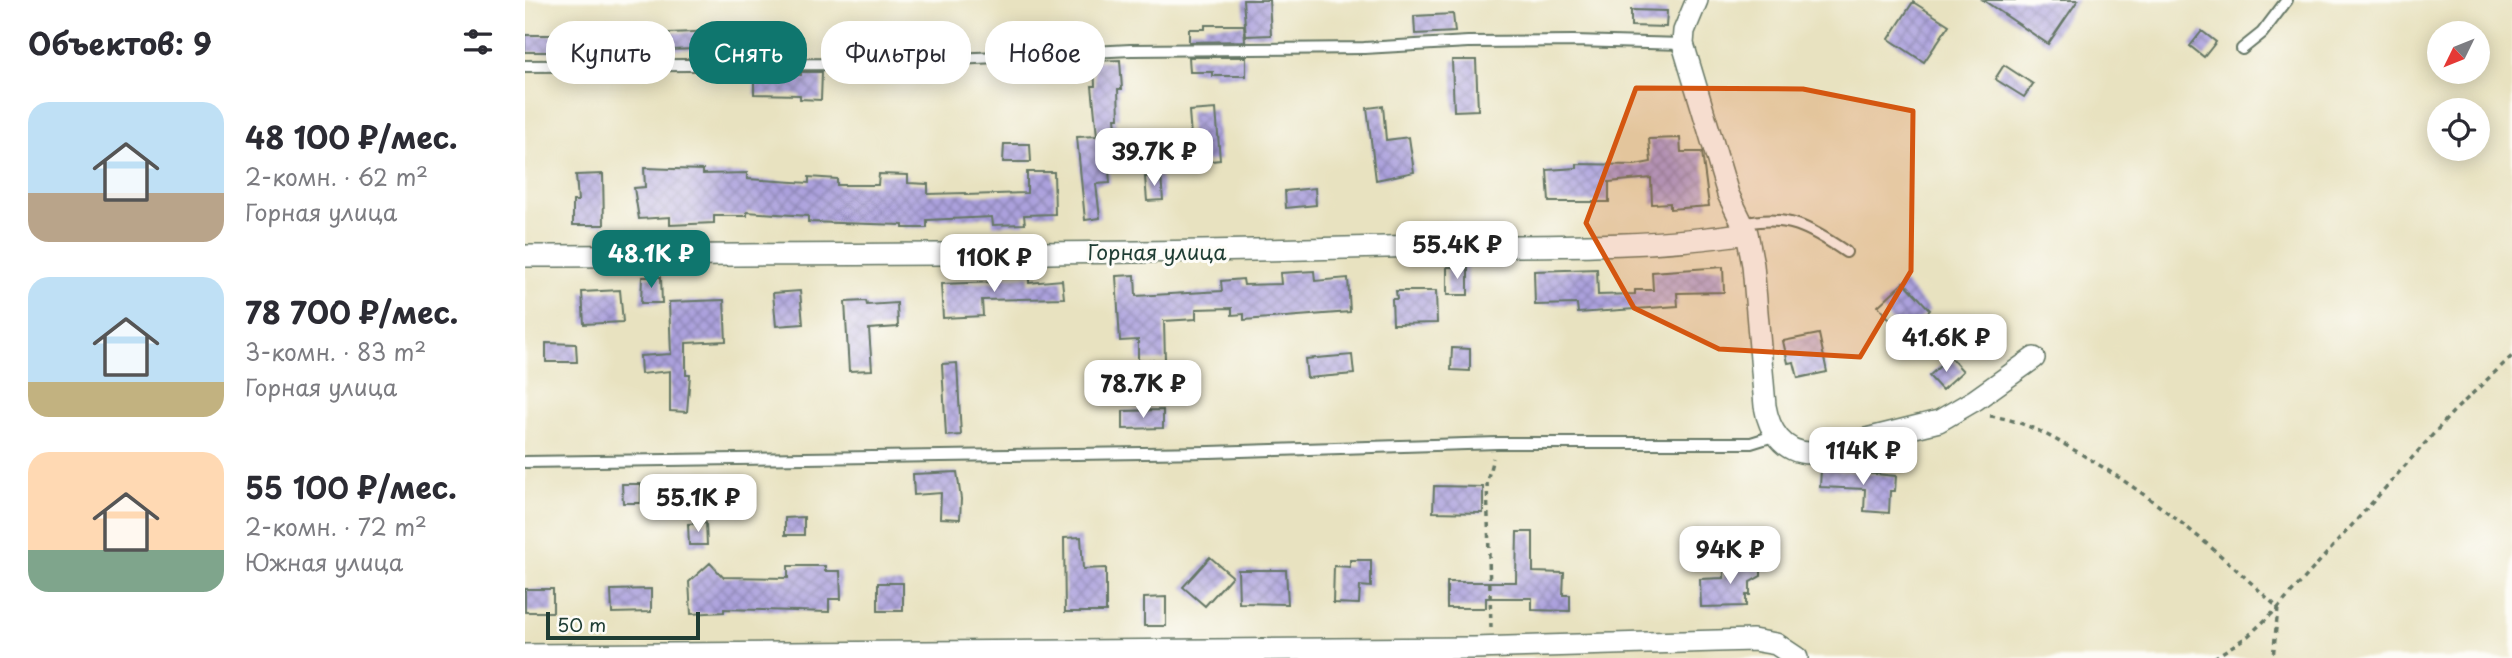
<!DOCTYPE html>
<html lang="ru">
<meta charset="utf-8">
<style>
:root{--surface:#fff;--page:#f7f7f7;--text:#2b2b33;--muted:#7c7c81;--accent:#0f766e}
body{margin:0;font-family:"Playpen Sans",sans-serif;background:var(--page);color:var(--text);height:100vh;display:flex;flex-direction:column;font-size:26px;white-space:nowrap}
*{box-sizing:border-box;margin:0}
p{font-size:23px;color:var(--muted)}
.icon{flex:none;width:38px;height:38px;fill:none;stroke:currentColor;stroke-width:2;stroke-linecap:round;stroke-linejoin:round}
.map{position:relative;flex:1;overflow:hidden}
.side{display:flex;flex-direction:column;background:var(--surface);width:525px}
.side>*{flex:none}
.top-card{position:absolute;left:21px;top:21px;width:665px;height:63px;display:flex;gap:14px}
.needle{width:46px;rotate:227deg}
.fabs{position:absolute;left:1902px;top:21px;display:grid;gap:14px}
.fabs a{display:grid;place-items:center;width:63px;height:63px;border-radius:50%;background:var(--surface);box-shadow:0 4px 18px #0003;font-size:35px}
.scale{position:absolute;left:21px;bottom:18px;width:154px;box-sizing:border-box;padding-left:7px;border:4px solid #1f3d34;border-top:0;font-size:19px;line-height:24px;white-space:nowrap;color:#1f3d34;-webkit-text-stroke:5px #fdfcf7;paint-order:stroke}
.price{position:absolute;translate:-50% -60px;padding:0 16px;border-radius:14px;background:#fff;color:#222;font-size:23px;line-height:46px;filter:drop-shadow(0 2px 4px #0008)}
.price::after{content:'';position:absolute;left:50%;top:42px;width:21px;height:16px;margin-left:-10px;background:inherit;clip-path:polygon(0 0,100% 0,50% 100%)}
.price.current{background:var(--accent);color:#fff}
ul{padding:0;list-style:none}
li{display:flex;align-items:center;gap:21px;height:175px;padding:0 28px}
li span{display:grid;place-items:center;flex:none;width:196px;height:140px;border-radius:21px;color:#555}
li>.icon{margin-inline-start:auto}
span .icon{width:84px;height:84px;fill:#fffc;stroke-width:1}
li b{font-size:30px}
h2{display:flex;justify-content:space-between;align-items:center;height:84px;padding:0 28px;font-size:30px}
.pill{padding:0 24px;border-radius:28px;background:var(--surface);box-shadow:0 4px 18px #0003;font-size:24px;line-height:63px}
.pill.current{background:var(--accent);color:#fff}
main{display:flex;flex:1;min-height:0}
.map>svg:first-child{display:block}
.building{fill:url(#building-cross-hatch)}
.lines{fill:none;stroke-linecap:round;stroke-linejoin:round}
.lane-casing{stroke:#657765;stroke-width:14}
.street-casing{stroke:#657765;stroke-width:24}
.path{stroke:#657765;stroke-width:3.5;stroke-dasharray:5 5;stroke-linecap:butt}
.lane{stroke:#fff;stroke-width:10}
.street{stroke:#fff;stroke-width:21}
.marked{fill:#d45610;fill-opacity:0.2;stroke:#d45610;stroke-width:5;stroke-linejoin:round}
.labels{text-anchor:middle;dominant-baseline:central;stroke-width:6;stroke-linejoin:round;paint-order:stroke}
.street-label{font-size:21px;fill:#1f3d34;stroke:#fdfcf7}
</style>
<main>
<section class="side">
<h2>Объектов: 9<svg class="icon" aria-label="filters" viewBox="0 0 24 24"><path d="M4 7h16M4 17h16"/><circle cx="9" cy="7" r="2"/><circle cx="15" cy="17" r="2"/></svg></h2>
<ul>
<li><span style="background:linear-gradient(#bfe0f5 65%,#b9a48a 0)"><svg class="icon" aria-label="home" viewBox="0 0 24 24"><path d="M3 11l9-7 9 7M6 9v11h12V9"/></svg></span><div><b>48 100 ₽/мес.</b><p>2-комн. · 62 m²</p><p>Горная улица</p></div></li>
<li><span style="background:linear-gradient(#bfe0f5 75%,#c2b280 0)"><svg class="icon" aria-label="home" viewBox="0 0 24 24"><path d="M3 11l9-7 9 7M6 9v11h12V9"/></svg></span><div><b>78 700 ₽/мес.</b><p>3-комн. · 83 m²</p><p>Горная улица</p></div></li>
<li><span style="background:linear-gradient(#ffd9b3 70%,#7fa58c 0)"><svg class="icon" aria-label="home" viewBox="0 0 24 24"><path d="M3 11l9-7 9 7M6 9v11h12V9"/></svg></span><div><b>55 100 ₽/мес.</b><p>2-комн. · 72 m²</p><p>Южная улица</p></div></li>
</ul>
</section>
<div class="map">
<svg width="1987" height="658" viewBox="0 0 1987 658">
<defs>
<pattern id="building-cross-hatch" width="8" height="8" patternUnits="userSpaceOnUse" patternTransform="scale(1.75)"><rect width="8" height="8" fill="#aca1dd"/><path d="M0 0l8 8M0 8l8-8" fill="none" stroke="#8b84b4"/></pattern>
</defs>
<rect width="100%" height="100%" fill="#fdfcf7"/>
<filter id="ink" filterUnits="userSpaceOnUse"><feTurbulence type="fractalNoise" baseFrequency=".0143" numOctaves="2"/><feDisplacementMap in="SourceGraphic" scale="14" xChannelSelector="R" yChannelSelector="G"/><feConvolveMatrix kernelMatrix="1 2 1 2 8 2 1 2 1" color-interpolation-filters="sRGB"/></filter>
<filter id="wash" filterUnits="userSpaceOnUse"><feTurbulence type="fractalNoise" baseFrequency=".00686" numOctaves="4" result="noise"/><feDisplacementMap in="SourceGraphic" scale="28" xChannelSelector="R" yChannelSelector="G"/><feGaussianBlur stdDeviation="1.57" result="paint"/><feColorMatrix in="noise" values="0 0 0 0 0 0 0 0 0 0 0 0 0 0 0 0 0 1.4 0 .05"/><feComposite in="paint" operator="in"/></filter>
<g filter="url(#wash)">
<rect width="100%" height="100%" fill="#e8e2c0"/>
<g id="blocks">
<path class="building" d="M718 0H744L746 35 721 36Z
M1458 0H1553L1523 44Z
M1388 2 1424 25 1399 62 1364 39Z
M1106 10 1142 11 1141 27 1106 26Z
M928 14 930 32 890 34 889 16Z
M680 25H719L720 41 664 42V29H680Z
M218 30 219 47 121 51 120 34Z
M1677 31 1691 42 1679 57 1665 46Z
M0 35H31V52H0Z
M664 57H721V76H688V72H665Z
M595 60 597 89H593L594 118H590L593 145 582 146 585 183 571 184 575 218 560 220 552 137 572 136 567 86H570L569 61Z
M927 60H951L953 110 929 111Z
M1479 65 1508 84 1499 97 1470 79Z
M276 72H297L296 100 275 99V95L229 94V74L276 75Z
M858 106 861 140 884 137 889 172 851 180 842 108Z
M691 109 695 160 668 163 664 111Z
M1155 138 1156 152H1177L1184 206 1145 209V203L1127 204 1126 178 1084 182V202H1024L1022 170 1052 168V164L1110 165 1126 162 1124 139Z
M479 144H505L506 162H478Z
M119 168 178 170V174L222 173V179L284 183V177L312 179V185H353L354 174 383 175V183L403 184V194L441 193V195L502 193V172H529L530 214 499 215 500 224 468 225 467 217 402 220V228H378V225L283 222V216L222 212V216H189V223L145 225V217L114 219 109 188 120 187Z
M78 174 79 225H48V201H53L51 175Z
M636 176 638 200 622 201 620 177Z
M790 188 791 205 761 208 760 191Z
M922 267H943V295H922Z
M1198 267 1199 292 1152 293 1153 306 1053 313 1052 304 1010 305 1009 271 1072 269 1073 295 1110 294V290H1128L1127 272Z
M789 271 790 281 823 278 825 312 719 320V314L707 315V308L671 309V319L639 321 640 360 613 361V340L595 341 591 276 610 275 611 296 697 291 696 281 718 279 719 285 756 284 755 273Z
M504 276V283L537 280 539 298 457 300 458 316 418 318 416 284 472 282V277Z
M117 277H136L137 303H116Z
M1379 282 1405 310 1378 334 1353 306Z
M95 290 98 322 59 324 57 292Z
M275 291 278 324 251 326 248 293Z
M871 291H911L912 323 868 324 867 299H872Z
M199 300 201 341 161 343V375H165L162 412 145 411V371L116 374 115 356 146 354 144 302Z
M341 301 342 305 372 303 373 327 344 329 347 370 324 371 320 302Z
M1294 334 1302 372 1273 378 1269 362 1263 363 1258 341Z
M21 343 51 344 52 362H21Z
M927 348 945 349V371L926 370Z
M827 355 829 374 782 378 780 359Z
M1425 357 1438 371 1417 390 1404 376Z
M432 363 436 435 421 436 417 364Z
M638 410V428L598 429V411Z
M1296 469 1371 476 1370 491H1365L1364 513 1339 511 1340 489 1295 487Z
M432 472 436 499 435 519 415 518 416 493 389 495 388 474Z
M97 484H116V503H98Z
M909 486 958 487V513L908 512Z
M279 517V535H260V518Z
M181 523 182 545H164L163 524Z
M992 532H1008V572L1039 573 1038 595H1045V611L1007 610V598H961V608H922V582H991Z
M556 537 558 569 581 568V612H540L539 538Z
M685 557 707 576 680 606 658 587Z
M825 560H846V587L835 586 834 604 808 603 809 566 825 567Z
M185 563 198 577 263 578V566H300V571H315L316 599H304V612L199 609V612L166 614 164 582Z
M1199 563H1236V576L1225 582V595H1221V606L1176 607 1175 579 1199 578Z
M713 570H761L763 604 714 603Z
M353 583H378V611H353Z
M0 589H28V612H0Z
M126 589V612L87 613 86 590Z
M641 597V626H619V598Z"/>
</g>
</g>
<g filter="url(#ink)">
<use href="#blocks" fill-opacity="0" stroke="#657765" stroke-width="2"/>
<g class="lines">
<defs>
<path id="lane" d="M1717 49 1737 33 1762 0
M0 66 333 64 606 50 839 48 943 42 1049 41 1158 44
M1218 224C1261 213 1286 228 1321 252
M0 462 685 452 973 443H1226L1252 435"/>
<path id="street" d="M1172 0 1159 31 1158 44 1203 194 1222 233 1228 265 1240 406C1244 430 1258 453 1285 453L1414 421 1450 400 1509 358
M0 256C287 254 574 255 860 247 978 244 1106 251 1222 233
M0 655 949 648 1228 640 1251 644 1272 658"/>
</defs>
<use href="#lane" class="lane-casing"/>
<use href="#street" class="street-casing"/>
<path class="path" d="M1465 416C1497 420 1521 434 1549 450 1625 493 1690 548 1753 608L1748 658
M966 628 962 481 968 458
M1689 658 1723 636 1753 608 1928 412 1987 356"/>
<use href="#lane" class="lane"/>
<use href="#street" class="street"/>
</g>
</g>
<path class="marked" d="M1111 88 1278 89 1388 111 1386 271 1335 357 1194 349 1109 308 1061 223Z"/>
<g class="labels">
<g class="street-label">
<text x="632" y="251">Горная улица</text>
</g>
</g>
</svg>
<div class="fabs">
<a><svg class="needle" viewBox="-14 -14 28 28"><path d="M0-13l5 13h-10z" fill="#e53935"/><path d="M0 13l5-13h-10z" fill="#7c7c81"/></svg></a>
<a><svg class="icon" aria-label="locate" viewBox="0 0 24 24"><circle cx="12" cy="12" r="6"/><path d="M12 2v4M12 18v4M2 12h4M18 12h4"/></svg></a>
</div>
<div class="scale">50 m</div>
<b class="price" style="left:629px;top:188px">39.7K ₽</b>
<b class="price" style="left:932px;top:281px">55.4K ₽</b>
<b class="price current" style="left:126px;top:290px">48.1K ₽</b>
<b class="price" style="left:469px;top:294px">110K ₽</b>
<b class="price" style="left:1421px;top:374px">41.6K ₽</b>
<b class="price" style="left:618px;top:420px">78.7K ₽</b>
<b class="price" style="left:1338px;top:487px">114K ₽</b>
<b class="price" style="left:173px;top:534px">55.1K ₽</b>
<b class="price" style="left:1205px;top:586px">94K ₽</b>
<div class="top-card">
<a class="pill">Купить</a>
<a class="pill current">Снять</a>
<a class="pill">Фильтры</a>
<a class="pill">Новое</a>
</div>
</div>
</main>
